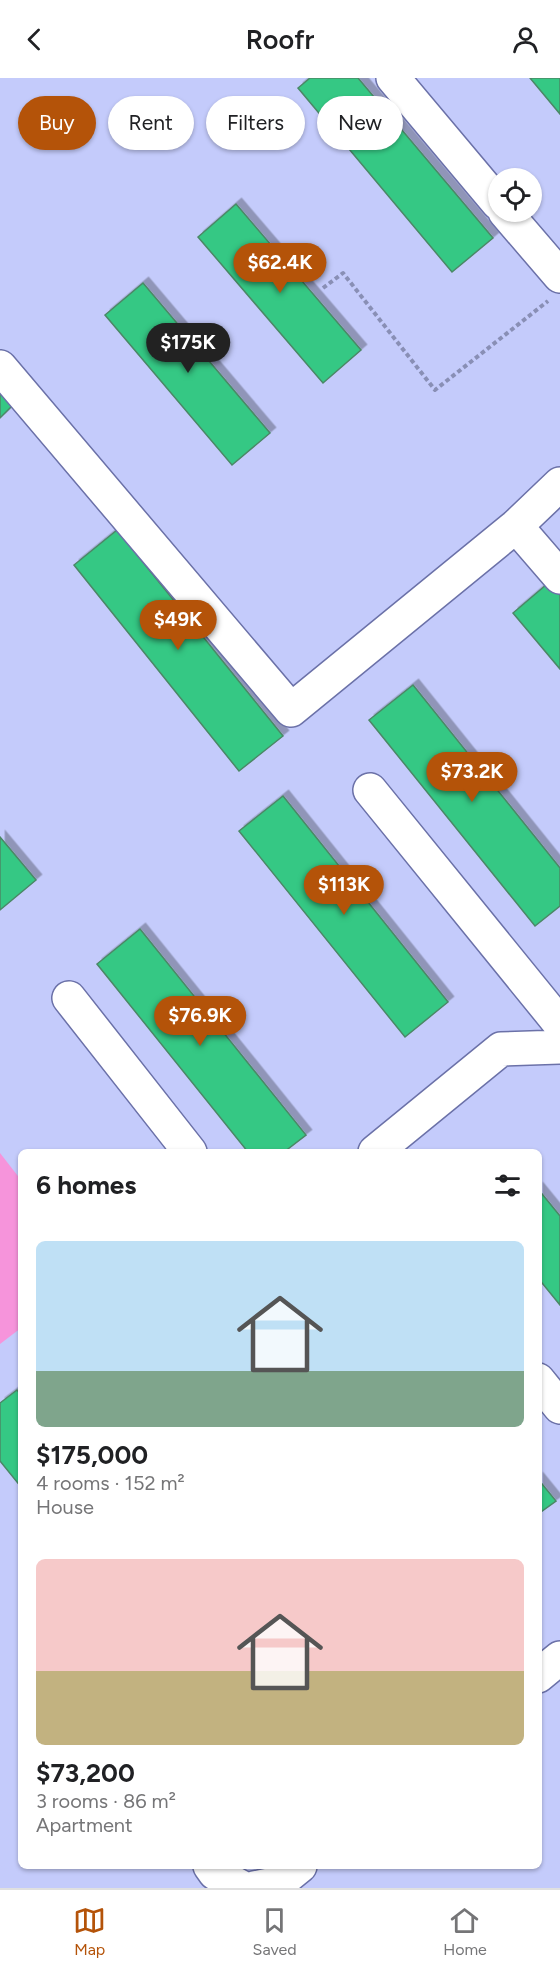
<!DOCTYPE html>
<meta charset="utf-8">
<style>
:root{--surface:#fff;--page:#f6f6f6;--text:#202124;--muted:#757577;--line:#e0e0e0;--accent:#b45309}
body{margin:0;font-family:Figtree,sans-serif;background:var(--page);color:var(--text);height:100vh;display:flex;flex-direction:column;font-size:22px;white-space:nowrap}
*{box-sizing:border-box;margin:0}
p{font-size:20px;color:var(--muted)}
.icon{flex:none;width:33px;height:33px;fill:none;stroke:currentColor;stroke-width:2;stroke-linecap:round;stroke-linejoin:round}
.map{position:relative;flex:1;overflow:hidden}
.panel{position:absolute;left:18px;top:1071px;width:524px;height:720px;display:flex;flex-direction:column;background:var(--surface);border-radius:9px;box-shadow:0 2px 4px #0004}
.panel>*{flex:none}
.top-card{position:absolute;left:18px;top:18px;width:525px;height:54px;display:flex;gap:12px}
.tools{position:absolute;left:488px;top:90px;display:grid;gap:12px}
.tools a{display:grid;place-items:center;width:54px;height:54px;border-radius:50%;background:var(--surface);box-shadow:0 2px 4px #0004;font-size:30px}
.price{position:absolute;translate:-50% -51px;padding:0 14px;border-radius:21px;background:var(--accent);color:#fff;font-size:20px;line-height:39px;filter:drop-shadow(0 2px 3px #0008)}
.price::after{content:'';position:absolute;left:50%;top:36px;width:18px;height:14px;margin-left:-9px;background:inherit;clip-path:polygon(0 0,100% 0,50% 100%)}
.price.on{background:#222;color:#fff}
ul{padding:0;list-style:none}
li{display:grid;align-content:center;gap:12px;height:318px;padding:0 18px}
li span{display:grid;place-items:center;height:186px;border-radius:9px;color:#555}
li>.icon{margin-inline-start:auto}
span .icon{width:108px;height:108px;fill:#fffc;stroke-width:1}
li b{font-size:26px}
h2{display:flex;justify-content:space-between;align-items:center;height:72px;padding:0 18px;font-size:26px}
.tag{padding:0 21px;border-radius:27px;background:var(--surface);box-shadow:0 2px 4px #0004;font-size:21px;line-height:54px}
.tag.on{background:var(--accent);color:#fff}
header{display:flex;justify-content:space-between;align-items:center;height:78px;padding:0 18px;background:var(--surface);font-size:27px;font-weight:600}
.tab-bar{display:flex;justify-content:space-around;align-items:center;height:84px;border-top:2px solid var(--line);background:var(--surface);font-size:16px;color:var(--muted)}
.tab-bar a{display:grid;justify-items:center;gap:3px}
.tab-bar .on{color:var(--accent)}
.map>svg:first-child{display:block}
.green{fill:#f694db}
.building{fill:#36c884;stroke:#4b8866;stroke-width:1.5;filter:url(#shadow)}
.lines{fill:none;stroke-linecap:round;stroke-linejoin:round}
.minor-casing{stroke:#6b71a8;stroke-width:36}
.path{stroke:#898fb5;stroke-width:4;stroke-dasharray:4.5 3;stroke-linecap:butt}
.minor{stroke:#fff;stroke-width:33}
</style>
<header><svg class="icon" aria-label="back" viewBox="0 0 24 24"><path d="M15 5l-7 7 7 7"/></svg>Roofr<svg class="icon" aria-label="person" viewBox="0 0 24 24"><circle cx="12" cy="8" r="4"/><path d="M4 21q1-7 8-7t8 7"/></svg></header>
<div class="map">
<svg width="560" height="1810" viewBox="0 0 560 1810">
<defs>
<filter id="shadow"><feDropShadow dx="5.5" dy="-5.5" stdDeviation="0" flood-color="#0004"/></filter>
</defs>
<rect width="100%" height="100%" fill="#c4cbfb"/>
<path class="green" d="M0 1075 21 1102V1250L0 1266Z"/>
<path class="building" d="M310 0H358L493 160 452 194 298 10Z
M530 0H560V36Z
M236 126 361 272 323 305 198 159Z
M143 205 270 355 232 387 105 237Z
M0 313 13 327 0 340Z
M117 452 283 658 239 693 74 487Z
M553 501 560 509V591L513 535Z
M413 607 560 790V828L535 848 369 642Z
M283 718 448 924 405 959 239 753Z
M0 759 36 802 0 832Z
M140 851 306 1057 284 1074H248L97 886Z
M538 1111 560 1138V1227L538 1200Z
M17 1312 21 1317V1409L0 1383V1325Z
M538 1401 556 1423 538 1436Z"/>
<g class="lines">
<defs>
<path id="minor" d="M393 0 498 125
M505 134 560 198
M0 289 291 632 516 448 560 406
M516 448 560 499
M370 712 560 946
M69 920 190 1074
M375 1074 501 971 560 969
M538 1302 560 1329
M538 1598 560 1580
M210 1788 215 1795 243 1810
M254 1810 279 1805 300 1788"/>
</defs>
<use href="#minor" class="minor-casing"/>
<path class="path" d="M323 210 343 195 435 312 548 223"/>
<use href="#minor" class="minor"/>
</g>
</svg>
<div class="tools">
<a><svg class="icon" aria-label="locate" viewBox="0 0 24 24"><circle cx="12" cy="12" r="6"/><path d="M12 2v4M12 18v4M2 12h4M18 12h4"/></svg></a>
</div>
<b class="price" style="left:280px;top:216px">$62.4K</b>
<b class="price on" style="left:188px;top:296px">$175K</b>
<b class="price" style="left:178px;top:573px">$49K</b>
<b class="price" style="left:472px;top:725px">$73.2K</b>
<b class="price" style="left:344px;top:838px">$113K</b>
<b class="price" style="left:200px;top:969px">$76.9K</b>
<div class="top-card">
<a class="tag on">Buy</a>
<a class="tag">Rent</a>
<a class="tag">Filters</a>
<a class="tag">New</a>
</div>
<section class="panel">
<h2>6 homes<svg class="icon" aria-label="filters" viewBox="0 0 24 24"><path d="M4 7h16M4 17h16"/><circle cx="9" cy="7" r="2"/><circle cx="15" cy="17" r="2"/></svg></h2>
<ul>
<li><span style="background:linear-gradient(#bfe0f5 70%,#7fa58c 0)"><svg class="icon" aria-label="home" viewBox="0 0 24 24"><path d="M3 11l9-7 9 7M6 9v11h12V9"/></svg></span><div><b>$175,000</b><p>4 rooms · 152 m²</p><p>House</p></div></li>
<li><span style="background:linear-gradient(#f6c9c9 60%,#c2b280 0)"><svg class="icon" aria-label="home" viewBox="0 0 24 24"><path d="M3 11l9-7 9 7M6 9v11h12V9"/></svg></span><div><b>$73,200</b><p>3 rooms · 86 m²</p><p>Apartment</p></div></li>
</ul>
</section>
</div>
<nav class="tab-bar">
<a class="on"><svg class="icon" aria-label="map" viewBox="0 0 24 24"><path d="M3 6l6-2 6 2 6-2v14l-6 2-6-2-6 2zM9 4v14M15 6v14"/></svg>Map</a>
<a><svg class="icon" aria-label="saved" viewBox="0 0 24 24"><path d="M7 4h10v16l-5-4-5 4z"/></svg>Saved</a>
<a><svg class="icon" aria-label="home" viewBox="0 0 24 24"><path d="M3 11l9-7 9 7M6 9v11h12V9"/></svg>Home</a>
</nav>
